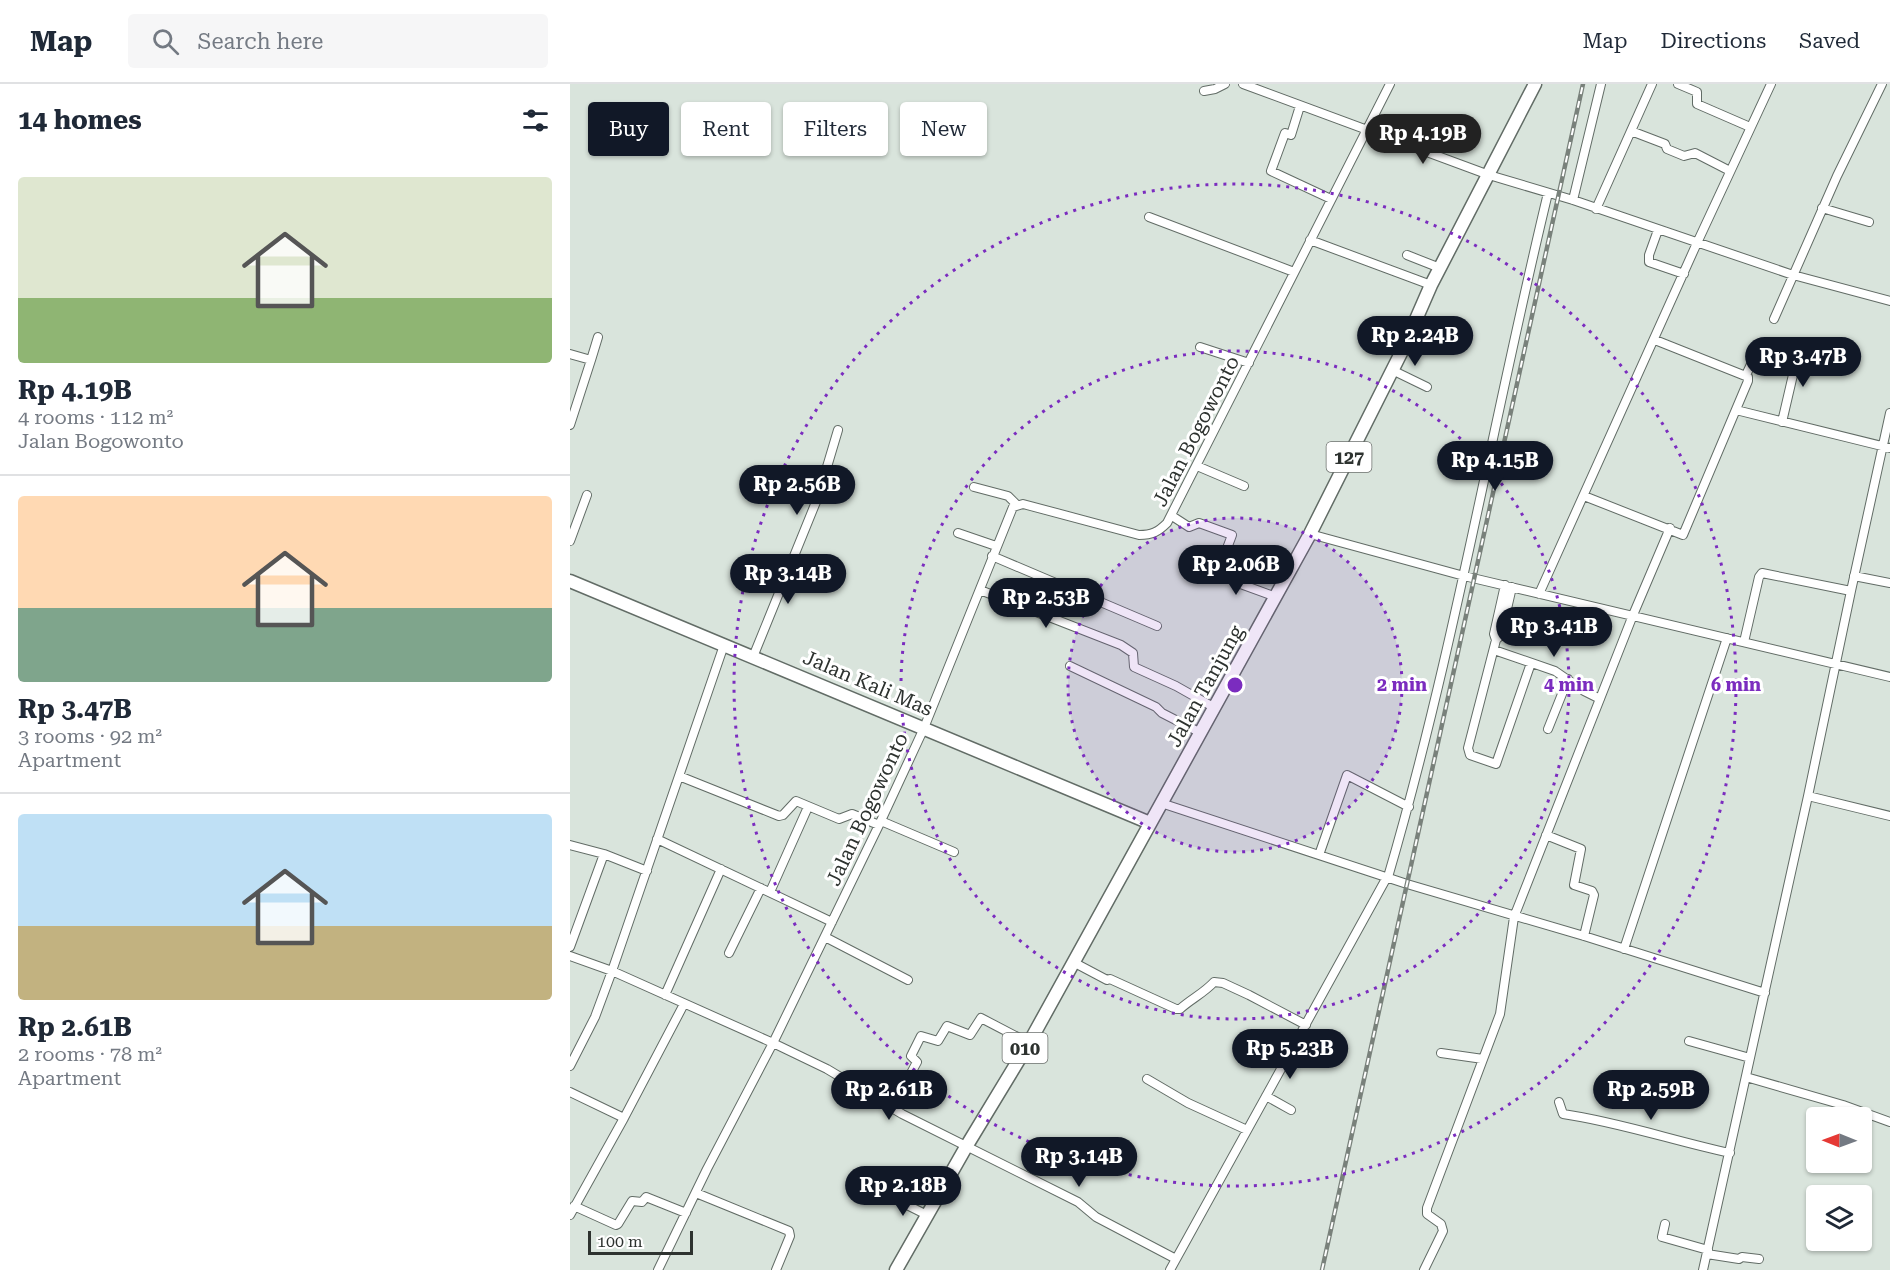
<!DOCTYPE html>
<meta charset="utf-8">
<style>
:root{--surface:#fff;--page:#f6f6f7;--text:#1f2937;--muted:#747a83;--line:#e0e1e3;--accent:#111827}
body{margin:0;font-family:"Roboto Serif",serif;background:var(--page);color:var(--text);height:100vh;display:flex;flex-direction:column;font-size:22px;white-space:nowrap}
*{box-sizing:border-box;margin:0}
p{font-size:20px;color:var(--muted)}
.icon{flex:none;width:33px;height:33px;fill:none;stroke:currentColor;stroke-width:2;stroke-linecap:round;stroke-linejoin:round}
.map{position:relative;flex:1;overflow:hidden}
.panel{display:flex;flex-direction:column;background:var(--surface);width:570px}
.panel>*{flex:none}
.banner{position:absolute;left:18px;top:18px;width:570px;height:54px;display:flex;gap:12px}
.needle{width:39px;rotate:271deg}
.fabs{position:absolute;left:1236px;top:1023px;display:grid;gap:12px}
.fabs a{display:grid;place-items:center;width:66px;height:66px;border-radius:6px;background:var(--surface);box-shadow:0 2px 4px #0004;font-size:30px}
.scale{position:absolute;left:18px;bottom:15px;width:105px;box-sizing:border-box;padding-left:6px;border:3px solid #2d322f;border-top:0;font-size:16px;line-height:21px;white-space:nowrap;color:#2d322f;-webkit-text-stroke:4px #fff;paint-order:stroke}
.price{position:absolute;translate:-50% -51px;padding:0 14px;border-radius:21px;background:var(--accent);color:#fff;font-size:20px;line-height:39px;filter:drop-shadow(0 2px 3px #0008)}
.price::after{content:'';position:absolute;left:50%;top:36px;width:18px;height:14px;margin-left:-9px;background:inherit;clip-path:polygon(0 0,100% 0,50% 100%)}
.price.current{background:#222;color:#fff}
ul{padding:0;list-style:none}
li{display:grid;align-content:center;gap:12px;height:318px;padding:0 18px}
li+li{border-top:2px solid var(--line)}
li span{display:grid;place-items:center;height:186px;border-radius:6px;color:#555}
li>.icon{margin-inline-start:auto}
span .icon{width:108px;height:108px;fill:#fffc;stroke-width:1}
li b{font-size:26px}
h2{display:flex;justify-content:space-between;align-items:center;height:72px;padding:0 18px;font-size:26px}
.pill{padding:0 21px;border-radius:6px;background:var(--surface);box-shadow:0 2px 4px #0004;font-size:21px;line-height:54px}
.pill.current{background:var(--accent);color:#fff}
header{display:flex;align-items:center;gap:36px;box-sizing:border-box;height:84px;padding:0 30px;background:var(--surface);border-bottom:2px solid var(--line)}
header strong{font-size:28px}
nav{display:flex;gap:33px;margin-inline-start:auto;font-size:21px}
.search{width:420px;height:54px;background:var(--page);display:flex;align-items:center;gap:15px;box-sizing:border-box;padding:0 21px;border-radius:6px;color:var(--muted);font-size:22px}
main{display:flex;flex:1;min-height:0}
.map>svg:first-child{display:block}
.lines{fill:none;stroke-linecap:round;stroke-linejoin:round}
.street-casing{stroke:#626c66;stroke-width:10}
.primary-casing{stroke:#626c66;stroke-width:15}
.street{stroke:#fff;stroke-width:8}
.primary{stroke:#fff;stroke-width:12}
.rail-casing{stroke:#79817b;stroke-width:4.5}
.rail{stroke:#fff;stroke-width:2;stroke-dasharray:7;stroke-linecap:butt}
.ring{fill:none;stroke:#7b2cbf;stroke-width:3;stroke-dasharray:3 6}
.labels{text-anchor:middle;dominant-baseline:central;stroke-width:6;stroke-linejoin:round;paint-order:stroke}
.shield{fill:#fff;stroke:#6c706d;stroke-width:1.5}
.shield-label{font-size:18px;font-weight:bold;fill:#2d322f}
.street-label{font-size:20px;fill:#2d322f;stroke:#fff}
.centre{fill:#7b2cbf;stroke:#fff;stroke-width:3}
.ring-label{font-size:18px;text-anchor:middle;font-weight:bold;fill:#7b2cbf;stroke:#fff;stroke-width:6;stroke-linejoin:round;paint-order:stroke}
</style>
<header>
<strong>Map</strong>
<div class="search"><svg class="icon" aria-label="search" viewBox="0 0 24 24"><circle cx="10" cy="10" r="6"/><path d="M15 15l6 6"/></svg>Search here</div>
<nav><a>Map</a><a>Directions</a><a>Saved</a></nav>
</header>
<main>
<section class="panel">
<h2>14 homes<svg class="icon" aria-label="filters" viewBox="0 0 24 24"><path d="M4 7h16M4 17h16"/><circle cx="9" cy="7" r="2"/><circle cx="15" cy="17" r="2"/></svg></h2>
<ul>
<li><span style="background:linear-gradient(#dfe7d0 65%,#8fb573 0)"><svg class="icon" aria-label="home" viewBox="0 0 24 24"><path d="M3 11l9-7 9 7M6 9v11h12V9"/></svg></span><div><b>Rp 4.19B</b><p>4 rooms · 112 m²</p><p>Jalan Bogowonto</p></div></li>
<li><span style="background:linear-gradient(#ffd9b3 60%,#7fa58c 0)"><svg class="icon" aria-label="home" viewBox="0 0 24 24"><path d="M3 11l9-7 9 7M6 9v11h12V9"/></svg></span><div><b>Rp 3.47B</b><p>3 rooms · 92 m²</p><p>Apartment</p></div></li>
<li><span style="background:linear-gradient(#bfe0f5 60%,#c2b280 0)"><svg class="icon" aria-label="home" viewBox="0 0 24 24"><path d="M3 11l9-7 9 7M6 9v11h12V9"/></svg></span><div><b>Rp 2.61B</b><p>2 rooms · 78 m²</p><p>Apartment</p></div></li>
</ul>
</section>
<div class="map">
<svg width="1320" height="1186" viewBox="0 0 1320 1186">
<rect width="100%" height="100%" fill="#d9e4dc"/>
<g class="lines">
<defs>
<path id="street" d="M673 0 919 91 1003 116 1223 191 1320 217
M1108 0 1127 8V20L1180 43
M634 7 645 5 655 0
M730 22 721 51 715 49 701 87 761 115
M1061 47 1095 60 1097 65 1114 72 1125 69 1160 87
M852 67 866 38
M1003 116 1031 0
M1252 124 1299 138
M1026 125 1082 0
M579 133 724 188
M1088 146 1079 171V178L1114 190
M740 156 861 201
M837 171 870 184
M1204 235 1267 92 1312 0
M630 263 679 279
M0 270 21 276 0 341
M21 276 28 253
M822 286 857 303
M1176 291 1184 274
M1166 326 1320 364
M1212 338 1229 265
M627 382 674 402
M404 403 438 412 447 421
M1014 412 1113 451 1178 297V293L1085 256
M602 432 619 443 629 439 662 451 656 467 672 473 665 498 706 513
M388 449 426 462
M740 450 894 492 1320 593
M0 457 17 411
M422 472 587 542
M1284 492 1320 499
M942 503 931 551 926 556 898 664 900 671 926 680 961 579
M410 506 551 561 563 569 564 583 606 602 645 624
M969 510 1127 159 1201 0
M926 556 924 550 935 501
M1174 558 1189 493 1192 489 1281 507
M924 566 985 587 1014 607 1030 615
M183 573 248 413 268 346
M500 582 586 623 592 629 631 649
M978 645 998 595
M109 692 209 732 213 731 226 717 269 735 282 730 309 741
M1238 712 1320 732
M591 719 837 800 1014 852 1195 909
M311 737 384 768
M976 751 1011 765 1004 801 1022 807 1024 811 1014 852
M87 755 262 838
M0 761 34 770 77 787
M749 771 777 691 839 723
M818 793C884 568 923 336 978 109
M200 808 238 723
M255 853 338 896
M0 863 34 770
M1054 865 1157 554
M159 869 191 804
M0 872 42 887 203 959 257 985 332 1030 508 1118 526 1133 606 1175
M503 878 537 896 540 895 606 925H610C621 915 634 909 644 898L653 899 679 911 736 941
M95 911 151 785
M1119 957 1180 974
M871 969 913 975
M0 982 25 933 42 887 154 561
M1176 993 1273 1021 1320 1038
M577 995 618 1019 677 1046
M0 1008 54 1034
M696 1012 721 1026
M312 1018 321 1002 332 998 336 992 340 991 347 978 341 972 351 952 368 957 377 942 400 951 411 934 459 959
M989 1018 993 1030C1049 1038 1104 1057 1160 1069
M126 1109 219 1147 220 1152 206 1186
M319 1112 357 1131
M4 1122 46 1141 48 1140 62 1117 72 1118 76 1113 116 1129
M0 1131 54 1034 114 920
M1095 1140 1092 1153 1138 1166
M1137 1170 1169 1175 1172 1173 1189 1175
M88 1186 137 1085 203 959 309 741 354 644 443 423 453 420 569 451C582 451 588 448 597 439L820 0
M600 1186 817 793
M854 1186 873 1147 871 1140 857 1130V1124L930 930 944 833 1063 531 1100 444
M1133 1186 1238 712 1281 507 1320 329"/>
<path id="primary" d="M0 497 580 739
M326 1186 396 1063 459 959 740 450 834 263 861 201 965 0"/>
</defs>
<use href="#street" class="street-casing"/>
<use href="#primary" class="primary-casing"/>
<use href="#street" class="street"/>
<use href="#primary" class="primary"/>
<defs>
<path id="rail" d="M752 1186 1013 0"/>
</defs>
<use href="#rail" class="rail-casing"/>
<use href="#rail" class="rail"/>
</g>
<circle cx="665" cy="601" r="167" fill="#7b2cbf" fill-opacity=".12"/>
<g class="ring">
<circle cx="665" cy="601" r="167"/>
<circle cx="665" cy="601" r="334"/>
<circle cx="665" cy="601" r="501"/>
</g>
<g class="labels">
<g class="shield">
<rect x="756.5" y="358" width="45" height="30" rx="4.5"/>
<rect x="432.5" y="949" width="45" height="30" rx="4.5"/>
</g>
<g class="shield-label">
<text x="779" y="373">127</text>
<text x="455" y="964">010</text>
</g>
<g class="street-label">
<text transform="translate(626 347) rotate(-63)">Jalan Bogowonto</text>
<text transform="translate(298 599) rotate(23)">Jalan Kali Mas</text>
<text transform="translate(635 602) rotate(-61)">Jalan Tanjung</text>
<text transform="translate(297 725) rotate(-65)">Jalan Bogowonto</text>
</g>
</g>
<circle cx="665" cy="601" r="9" class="centre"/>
<g class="ring-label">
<text x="832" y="607">2 min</text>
<text x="999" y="607">4 min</text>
<text x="1166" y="607">6 min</text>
</g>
</svg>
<div class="fabs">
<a><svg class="needle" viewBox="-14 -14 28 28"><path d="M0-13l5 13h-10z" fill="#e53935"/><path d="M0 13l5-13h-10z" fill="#747a83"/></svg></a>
<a><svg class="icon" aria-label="layers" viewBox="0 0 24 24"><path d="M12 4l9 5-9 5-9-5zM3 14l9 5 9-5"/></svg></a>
</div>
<div class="scale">100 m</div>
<b class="price current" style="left:853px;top:81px">Rp 4.19B</b>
<b class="price" style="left:845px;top:283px">Rp 2.24B</b>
<b class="price" style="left:1233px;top:304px">Rp 3.47B</b>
<b class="price" style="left:925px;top:408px">Rp 4.15B</b>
<b class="price" style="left:227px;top:432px">Rp 2.56B</b>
<b class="price" style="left:666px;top:512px">Rp 2.06B</b>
<b class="price" style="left:218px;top:521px">Rp 3.14B</b>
<b class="price" style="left:476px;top:545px">Rp 2.53B</b>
<b class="price" style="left:984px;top:574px">Rp 3.41B</b>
<b class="price" style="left:720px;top:996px">Rp 5.23B</b>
<b class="price" style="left:319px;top:1037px">Rp 2.61B</b>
<b class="price" style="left:1081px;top:1037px">Rp 2.59B</b>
<b class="price" style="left:509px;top:1104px">Rp 3.14B</b>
<b class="price" style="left:333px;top:1133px">Rp 2.18B</b>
<div class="banner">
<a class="pill current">Buy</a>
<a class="pill">Rent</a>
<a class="pill">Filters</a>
<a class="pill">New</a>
</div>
</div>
</main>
